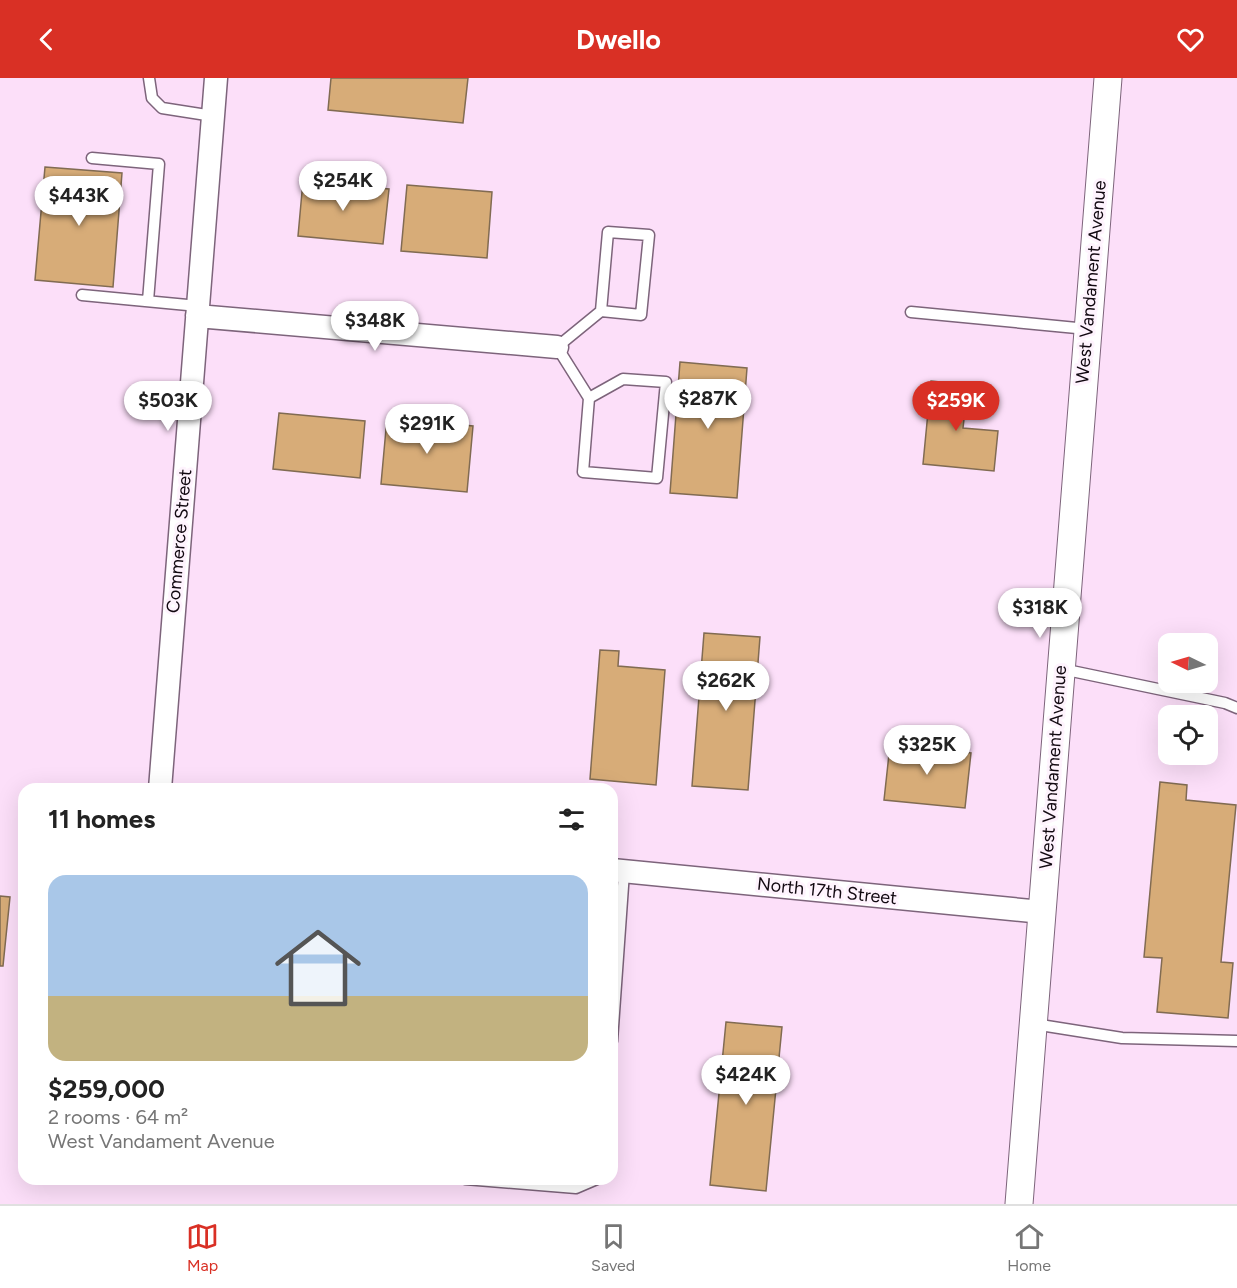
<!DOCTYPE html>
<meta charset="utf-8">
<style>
:root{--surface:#fff;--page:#f6f6f6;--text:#222;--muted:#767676;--line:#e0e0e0;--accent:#d93025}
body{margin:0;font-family:Figtree,sans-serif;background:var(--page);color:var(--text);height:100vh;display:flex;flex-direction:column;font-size:22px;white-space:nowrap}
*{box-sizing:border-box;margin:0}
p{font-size:20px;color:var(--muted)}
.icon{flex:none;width:33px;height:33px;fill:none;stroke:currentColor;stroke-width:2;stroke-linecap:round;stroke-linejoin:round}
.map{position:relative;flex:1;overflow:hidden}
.sheet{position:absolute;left:18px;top:705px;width:600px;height:402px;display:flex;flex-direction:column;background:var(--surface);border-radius:18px;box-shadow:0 6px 24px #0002}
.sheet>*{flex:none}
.needle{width:39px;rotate:275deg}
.tools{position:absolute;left:1158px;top:555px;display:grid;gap:12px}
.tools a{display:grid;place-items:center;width:60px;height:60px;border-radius:12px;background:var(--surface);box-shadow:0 6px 24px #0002;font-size:30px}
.price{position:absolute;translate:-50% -51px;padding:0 14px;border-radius:21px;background:#fff;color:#222;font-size:20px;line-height:39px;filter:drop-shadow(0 2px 3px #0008)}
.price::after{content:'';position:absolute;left:50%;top:36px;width:18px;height:14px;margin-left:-9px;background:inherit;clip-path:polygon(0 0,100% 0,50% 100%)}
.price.selected{background:var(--accent);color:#fff}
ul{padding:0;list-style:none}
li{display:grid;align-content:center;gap:12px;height:318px;padding:0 30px}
li span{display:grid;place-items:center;height:186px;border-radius:18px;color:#555}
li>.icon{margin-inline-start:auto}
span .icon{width:108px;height:108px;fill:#fffc;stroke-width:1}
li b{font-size:26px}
h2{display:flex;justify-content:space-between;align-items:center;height:72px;padding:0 30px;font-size:26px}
header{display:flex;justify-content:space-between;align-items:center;height:78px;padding:0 30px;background:var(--accent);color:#fff;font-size:27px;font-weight:700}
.dock{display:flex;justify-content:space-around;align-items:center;height:84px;border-top:2px solid var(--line);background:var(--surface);font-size:16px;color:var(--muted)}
.dock a{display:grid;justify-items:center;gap:3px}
.dock .selected{color:var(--accent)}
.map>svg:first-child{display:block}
.building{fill:#d7ac78;stroke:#816b52;stroke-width:1.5}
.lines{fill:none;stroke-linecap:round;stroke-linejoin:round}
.service-casing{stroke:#7d647b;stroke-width:13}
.minor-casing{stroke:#7d647b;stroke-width:25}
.tertiary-casing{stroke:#7d647b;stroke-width:29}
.service{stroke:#fff;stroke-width:10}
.minor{stroke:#fff;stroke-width:22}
.tertiary{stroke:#fff;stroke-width:27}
.labels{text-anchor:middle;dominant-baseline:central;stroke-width:6;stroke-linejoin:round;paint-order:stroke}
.street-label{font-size:18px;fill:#110810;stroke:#fef3fd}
</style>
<header><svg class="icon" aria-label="back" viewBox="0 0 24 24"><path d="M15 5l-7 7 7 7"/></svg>Dwello<svg class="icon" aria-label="heart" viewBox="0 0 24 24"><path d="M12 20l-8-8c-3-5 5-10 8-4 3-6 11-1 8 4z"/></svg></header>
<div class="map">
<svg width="1237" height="1126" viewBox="0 0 1237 1126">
<rect width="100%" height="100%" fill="#fcdff9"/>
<path class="building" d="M331 0H468L463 45 328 32Z
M45 89 122 95 113 209 35 202Z
M303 103 389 111 383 166 298 158Z
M407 107 492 114 487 180 401 173Z
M680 284 747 290 737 420 670 415Z
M931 303 968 307 963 350 998 353 994 393 923 386Z
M279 335 365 343 360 400 273 391Z
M387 340 473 348 467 414 381 406Z
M704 555 760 559 748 712 692 708Z
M600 572 619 573 618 588 665 592 656 707 590 701Z
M890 667 971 675 965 730 884 722Z
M1160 704 1187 707 1186 722 1236 727 1221 884 1233 885 1228 940 1157 934 1162 880 1144 879Z
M0 818 10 819 3 888H0Z
M726 944 782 949 766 1113 710 1107Z"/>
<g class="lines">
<defs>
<path id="service" d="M149 0 152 20 162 30 213 38
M92 80 159 86 148 223
M82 217 198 228
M911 234 1087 251
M589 320 623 301 666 304 657 400 583 394 589 320 557 269 601 233 608 154 649 157 641 237 601 233
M1062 591 1225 625 1237 630
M1034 946 1122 960 1237 963
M612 963 624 794
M465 1101 576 1110 597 1101"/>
<path id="minor" d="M197 238 557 269
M160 711 216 0
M612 792 1042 834"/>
<path id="tertiary" d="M1019 1126 1108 0"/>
</defs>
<use href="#service" class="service-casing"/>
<use href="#minor" class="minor-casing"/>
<use href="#tertiary" class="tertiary-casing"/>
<use href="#service" class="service"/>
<use href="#minor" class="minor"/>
<use href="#tertiary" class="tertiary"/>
</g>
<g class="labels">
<g class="street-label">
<text transform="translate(1091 204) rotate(-85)">West Vandament Avenue</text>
<text transform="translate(179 463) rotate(-85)">Commerce Street</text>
<text transform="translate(1053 689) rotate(-86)">West Vandament Avenue</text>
<text transform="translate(827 813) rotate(6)">North 17th Street</text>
</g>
</g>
</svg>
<div class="tools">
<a><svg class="needle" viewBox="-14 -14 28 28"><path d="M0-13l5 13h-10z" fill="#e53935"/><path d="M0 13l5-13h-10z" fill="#767676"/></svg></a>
<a><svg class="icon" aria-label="locate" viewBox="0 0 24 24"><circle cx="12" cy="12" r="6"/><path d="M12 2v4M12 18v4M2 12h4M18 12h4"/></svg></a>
</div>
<b class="price" style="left:343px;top:134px">$254K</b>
<b class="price" style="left:79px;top:149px">$443K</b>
<b class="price" style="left:375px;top:274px">$348K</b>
<b class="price" style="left:708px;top:352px">$287K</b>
<b class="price" style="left:168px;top:354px">$503K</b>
<b class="price selected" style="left:956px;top:354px">$259K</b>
<b class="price" style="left:427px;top:377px">$291K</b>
<b class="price" style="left:1040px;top:561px">$318K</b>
<b class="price" style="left:726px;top:634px">$262K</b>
<b class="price" style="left:927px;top:698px">$325K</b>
<b class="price" style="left:746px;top:1028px">$424K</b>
<section class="sheet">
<h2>11 homes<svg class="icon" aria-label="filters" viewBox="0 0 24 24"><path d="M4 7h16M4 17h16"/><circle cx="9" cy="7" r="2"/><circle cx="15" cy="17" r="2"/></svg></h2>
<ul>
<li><span style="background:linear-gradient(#a9c7e8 65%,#c2b280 0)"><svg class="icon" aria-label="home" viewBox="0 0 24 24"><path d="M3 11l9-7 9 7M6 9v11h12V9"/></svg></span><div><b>$259,000</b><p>2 rooms · 64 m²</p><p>West Vandament Avenue</p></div></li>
</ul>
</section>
</div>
<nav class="dock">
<a class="selected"><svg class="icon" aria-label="map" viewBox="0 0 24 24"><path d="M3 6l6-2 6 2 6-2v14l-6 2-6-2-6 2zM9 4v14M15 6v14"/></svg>Map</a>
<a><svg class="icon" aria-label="saved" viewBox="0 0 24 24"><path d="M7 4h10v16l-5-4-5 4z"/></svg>Saved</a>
<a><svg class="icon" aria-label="home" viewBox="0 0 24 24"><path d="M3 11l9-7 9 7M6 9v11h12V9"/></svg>Home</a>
</nav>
